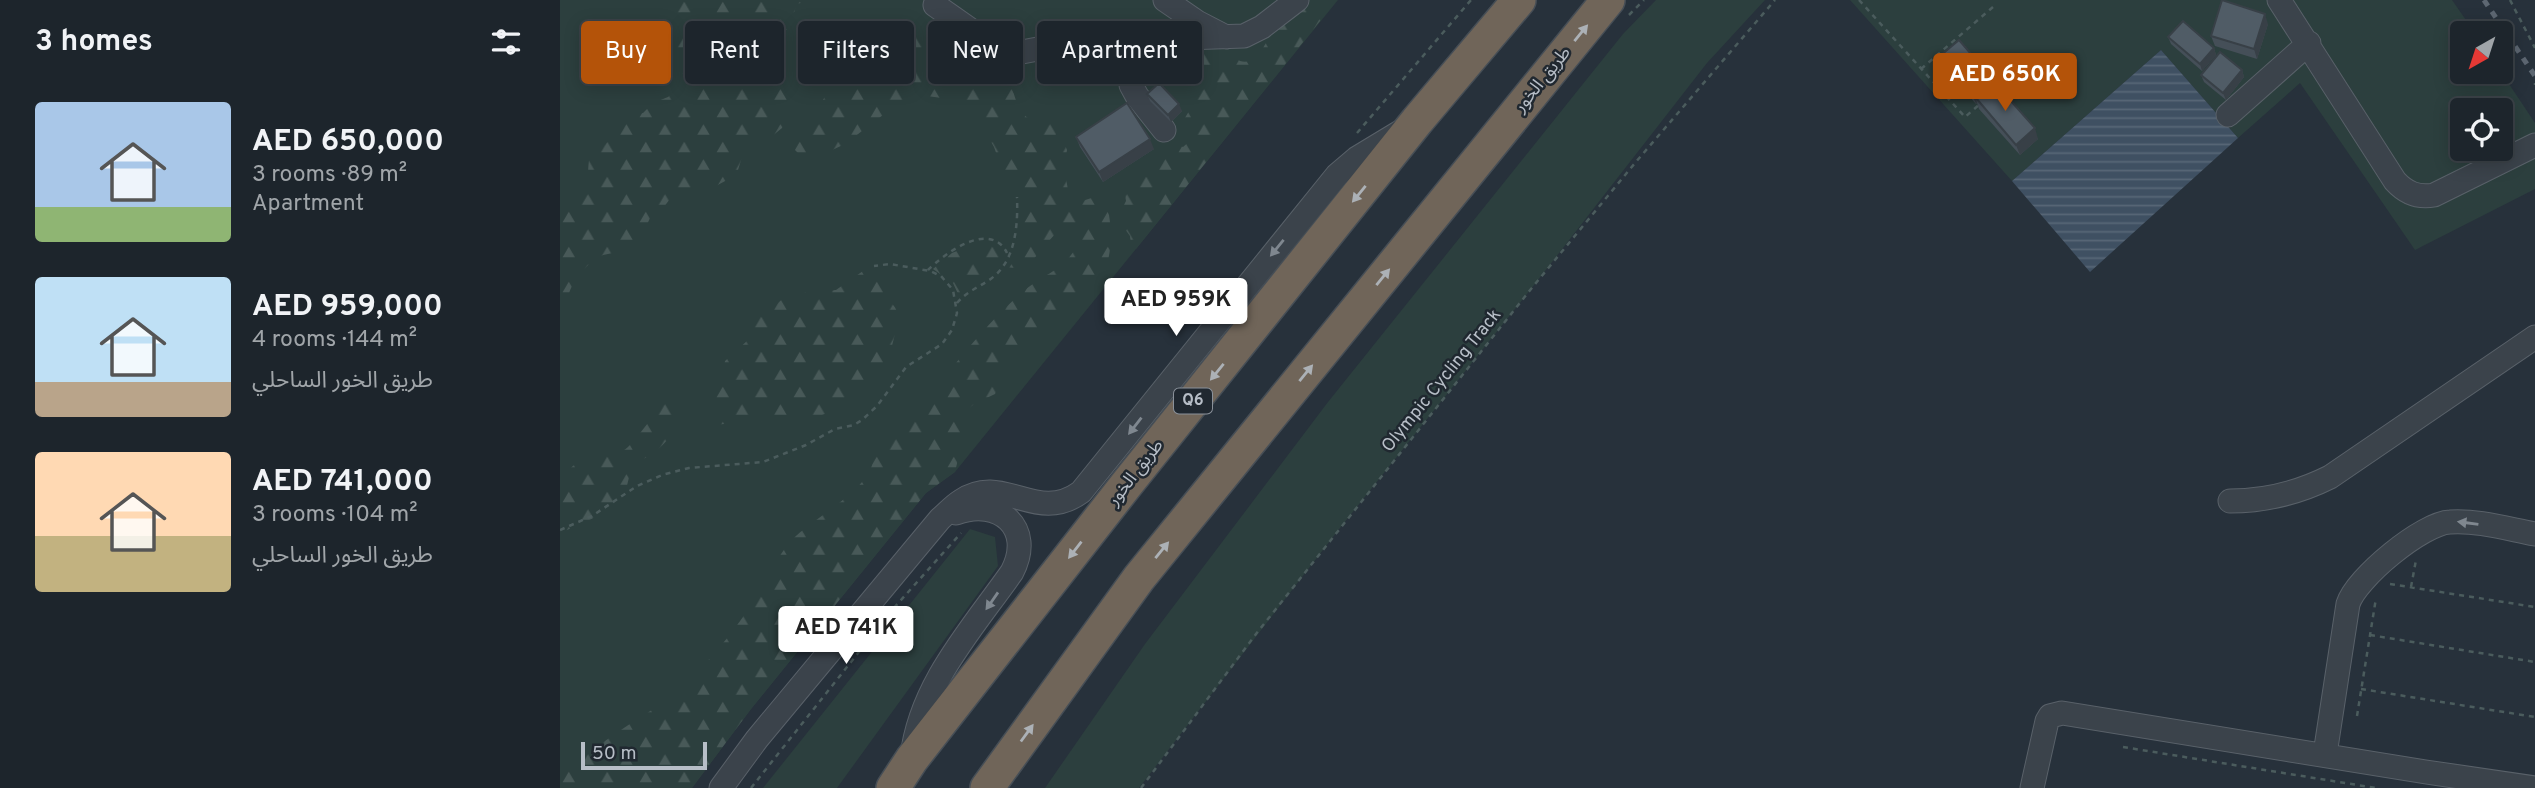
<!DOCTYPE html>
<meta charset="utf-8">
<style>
:root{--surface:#1d252c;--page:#252d34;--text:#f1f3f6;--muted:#a0a5a9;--line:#3b4248;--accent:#b45309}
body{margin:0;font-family:Overpass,"Noto Sans Arabic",sans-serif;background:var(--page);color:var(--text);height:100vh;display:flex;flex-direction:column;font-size:26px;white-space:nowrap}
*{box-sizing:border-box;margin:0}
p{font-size:23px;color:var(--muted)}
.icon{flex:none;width:38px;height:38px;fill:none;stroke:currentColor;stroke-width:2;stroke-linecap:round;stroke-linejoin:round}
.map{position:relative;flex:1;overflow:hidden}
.details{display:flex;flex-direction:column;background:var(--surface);width:560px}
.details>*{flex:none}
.guide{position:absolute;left:21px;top:21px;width:665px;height:63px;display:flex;gap:14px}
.needle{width:46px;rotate:219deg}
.tools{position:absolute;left:1890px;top:21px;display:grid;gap:14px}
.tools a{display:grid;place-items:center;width:63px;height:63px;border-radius:7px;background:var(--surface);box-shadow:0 4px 18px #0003,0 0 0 2px var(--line);font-size:35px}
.scale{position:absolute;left:21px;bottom:18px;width:126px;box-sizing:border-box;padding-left:7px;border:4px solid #b7bec7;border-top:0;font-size:19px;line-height:24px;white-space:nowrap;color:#b7bec7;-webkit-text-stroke:5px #202830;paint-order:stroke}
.price{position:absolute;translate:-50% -60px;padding:0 16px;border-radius:7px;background:#fff;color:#222;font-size:23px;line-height:46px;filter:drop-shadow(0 2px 4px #0008)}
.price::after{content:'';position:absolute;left:50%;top:42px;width:21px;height:16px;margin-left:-10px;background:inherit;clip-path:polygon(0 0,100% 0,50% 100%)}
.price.on{background:var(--accent);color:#fff}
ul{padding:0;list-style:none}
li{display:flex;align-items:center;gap:21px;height:175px;padding:0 35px}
li span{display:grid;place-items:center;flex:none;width:196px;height:140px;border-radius:7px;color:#555}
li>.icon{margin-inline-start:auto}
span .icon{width:84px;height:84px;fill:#fffc;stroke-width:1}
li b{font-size:30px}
h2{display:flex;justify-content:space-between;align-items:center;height:84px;padding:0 35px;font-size:30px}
.pill{padding:0 24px;border-radius:7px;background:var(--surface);box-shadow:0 4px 18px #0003,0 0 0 2px var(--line);font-size:24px;line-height:63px}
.pill.on{background:var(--accent);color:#fff}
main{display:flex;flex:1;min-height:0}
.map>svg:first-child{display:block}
.green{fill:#2c3f3e;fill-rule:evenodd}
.forest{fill:url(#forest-firs)}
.water{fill:url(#water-rules)}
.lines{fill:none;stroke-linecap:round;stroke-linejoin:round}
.minor-casing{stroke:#596169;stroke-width:25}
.highway-casing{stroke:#464e56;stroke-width:36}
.path{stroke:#4b5c5d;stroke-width:2.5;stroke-dasharray:5 5;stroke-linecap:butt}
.minor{stroke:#3b434b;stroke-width:23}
.highway{stroke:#706559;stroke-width:33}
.rail{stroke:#5d6772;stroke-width:5;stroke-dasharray:7 7;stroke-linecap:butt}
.wall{fill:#454f58}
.shaded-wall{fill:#384047}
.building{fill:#505c66;stroke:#384047;stroke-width:2}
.oneway{fill:#acb1b6}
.oneway2{fill:#7f878f}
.labels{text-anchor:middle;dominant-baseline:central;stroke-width:5;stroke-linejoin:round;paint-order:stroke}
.shield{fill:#202830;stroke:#8a919a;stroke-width:2}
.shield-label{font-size:16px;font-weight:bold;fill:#b7bec7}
.street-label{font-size:18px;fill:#b7bec7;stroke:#202830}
</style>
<main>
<section class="details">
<h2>3 homes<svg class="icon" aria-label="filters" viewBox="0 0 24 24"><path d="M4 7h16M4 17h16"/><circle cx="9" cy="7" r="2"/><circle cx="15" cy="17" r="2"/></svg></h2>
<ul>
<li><span style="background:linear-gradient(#a9c7e8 75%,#8fb573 0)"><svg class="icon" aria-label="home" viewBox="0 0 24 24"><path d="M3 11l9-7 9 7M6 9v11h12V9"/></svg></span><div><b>AED 650,000</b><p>3 rooms · 89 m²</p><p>Apartment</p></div></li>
<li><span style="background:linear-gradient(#bfe0f5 75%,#b9a48a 0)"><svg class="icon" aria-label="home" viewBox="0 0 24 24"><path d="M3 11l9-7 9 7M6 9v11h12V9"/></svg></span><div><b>AED 959,000</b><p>4 rooms · 144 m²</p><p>طريق الخور الساحلي</p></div></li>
<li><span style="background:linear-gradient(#ffd9b3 60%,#c2b280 0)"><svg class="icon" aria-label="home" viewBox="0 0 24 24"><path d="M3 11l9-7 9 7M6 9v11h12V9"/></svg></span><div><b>AED 741,000</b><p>3 rooms · 104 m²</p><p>طريق الخور الساحلي</p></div></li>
</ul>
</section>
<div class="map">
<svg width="1975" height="788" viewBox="0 0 1975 788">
<defs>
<pattern id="forest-firs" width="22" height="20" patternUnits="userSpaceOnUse" patternTransform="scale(1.75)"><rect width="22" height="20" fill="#2c3f3e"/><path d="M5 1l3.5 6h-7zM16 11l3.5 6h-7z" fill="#485958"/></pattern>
<pattern id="water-rules" width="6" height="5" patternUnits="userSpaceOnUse" patternTransform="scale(1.75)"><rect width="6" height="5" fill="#3f5062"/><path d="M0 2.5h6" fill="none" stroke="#586777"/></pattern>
</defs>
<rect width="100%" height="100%" fill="#27313b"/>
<path class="green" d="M0 0H778L395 472 366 493 191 709 132 788H0Z
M1096 0H1205L1147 63 971 289 780 528 579 788H485L585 644 768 402 1063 34Z
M1290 0H1892L1915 33H1902V72H1941L1975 123V189L1855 250 1740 83 1678 138 1601 50 1452 181ZM1902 110H1941V149H1902Z
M410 529 435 537 438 566 277 788H203Z"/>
<path class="forest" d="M120 0H275L265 11 244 2 237 4C233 12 233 23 228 30 217 44 198 46 183 36 177 32 177 30 169 30 163 44 159 40 150 49 141 57 144 66 129 75L117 73 101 59H82L95 29Z
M746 0H777L576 249 571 244 570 236 565 229 567 220 562 209 566 201 564 188C571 179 581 180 589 174 599 166 603 154 610 145L617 144 623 147 631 140V133L623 122C628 111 638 100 640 87 643 68 625 68 643 47L663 48 680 61C684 62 688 62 692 60 701 56 703 45 710 38 723 27 734 13 746 0Z
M370 15C384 22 392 33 405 42 419 52 434 56 445 70 455 85 453 114 474 121L478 118H490L496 127V139L505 145 507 150 504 167 508 190 522 201 538 196C542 202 547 209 549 215 552 232 552 262 541 275L486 328 480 338 453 357 435 394 414 404 405 412 409 429 402 442 395 472 366 493 191 709 132 788H0V758C23 757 39 745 58 732 75 720 99 707 115 693 140 671 164 644 183 617 202 593 211 563 232 540 251 519 312 489 313 459 368 406 407 339 465 290 483 275 503 270 515 249 519 242 522 237 520 229L517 226 508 225C484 235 478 273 446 267L462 230 465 209 463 197 447 183 434 147 422 126 389 99 367 96 340 102 285 144 253 159 248 160 241 156 233 148V140L240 127 256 110 312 28 317 27 335 42C351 36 355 20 370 15Z
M164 74 176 83 182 79 190 80 201 90 209 91 220 83 227 86 230 92V115L222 128 211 137 197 140 191 144 182 157 178 170 167 180 154 187 119 192 113 195 100 212 90 218 84 231 73 242 71 248C58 255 45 251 34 260 26 266 16 278 12 286 7 295 8 305 0 311V186C8 192 14 198 24 196 31 181 25 163 33 147L45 145 48 141 50 130 64 110 75 114 83 113 93 103 108 97 120 86 129 85 142 89 149 87 156 75Z
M417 243C429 243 456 251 439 267 435 271 428 271 424 275 416 282 408 290 399 296L393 283 373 269 392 253Z
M320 270 330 284V302C342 312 338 324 334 338 332 345 331 352 328 359 321 377 298 400 278 400L267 413 252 419 212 425 181 415 164 424 153 425 150 421 151 398 161 384 165 361 187 341 197 308 211 309 227 295 235 296 247 292 276 290 303 271Z
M115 396C132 412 110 440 96 451 89 457 79 460 73 467 68 474 69 485 64 492 49 514 23 523 0 533V477C8 472 13 464 21 461 37 454 54 460 68 447 80 436 102 401 115 396Z"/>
<path class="water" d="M1601 50 1678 138 1530 272 1452 181Z"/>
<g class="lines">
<defs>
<path id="minor" d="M605 0 637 22 666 37
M1719 0 1835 181C1846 193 1858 198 1874 195L1975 145
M375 5 422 38 449 51 462 52 509 43 537 41 684 36 702 27 737 0
M570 41 571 85 577 96 604 130
M1668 115 1749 43
M1670 501C1706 501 1738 493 1770 477L1975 337
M1765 754 1788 604C1796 578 1863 523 1890 522 1917 520 1948 529 1975 534
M352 757C360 685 412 629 452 572 475 528 439 497 396 513
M161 788 197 739 380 519C387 513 393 506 401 501 443 472 476 525 521 492L777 175 797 158 840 132
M1472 788 1487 721 1490 716 1502 713 1866 772 1975 788"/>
<path id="highway" d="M333 788 352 759 566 485 857 121 959 0
M427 788 579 578 1048 0"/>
</defs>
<use href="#minor" class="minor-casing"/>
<use href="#highway" class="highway-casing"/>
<path class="path" d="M1299 0 1405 117 1420 104
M1950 0 1975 48
M1069 15 1084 0
M1361 69 1433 7
M1975 83V85
M1439 88 1475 55
M797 133 911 0
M368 270C384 254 430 219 447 253
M397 303C407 291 420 287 432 278 456 260 458 224 457 197
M0 530 32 516 77 486 102 475 129 468 203 462 246 445 275 429 294 425 302 420 317 406 346 367 382 344 392 330 397 313 393 290 381 276 370 271 330 264 314 266
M1830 584 1975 607
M1851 587 1856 560
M1810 635 1975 662
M1801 689 1975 717
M1797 716 1816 598
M1563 747 1816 788
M191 788 333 609 401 533
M581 788 696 634 971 289 1075 163 1215 0"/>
<use href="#minor" class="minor"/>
<use href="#highway" class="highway"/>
<path class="rail" d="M1924 0 1975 76"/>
</g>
<path class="wall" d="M1708 24 1697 59 1655 46 1651 36Z
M1608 37 1654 48 1656 55 1642 71 1611 44Z
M1380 56 1431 77 1433 83 1478 139 1460 155 1419 109 1417 103 1416 104 1384 67Z
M1682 70 1684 77 1666 100 1644 82 1641 75Z
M587 94 622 111 611 122 590 101Z
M516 137 594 149 543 182 520 147Z"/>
<path class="shaded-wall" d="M1705 14 1708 24 1697 59 1694 49Z
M1654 48 1656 55 1642 71 1640 64Z
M1682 70 1684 77 1666 100 1663 93Z
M1431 77 1435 88 1416 98 1417 103 1416 104 1412 94Z
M619 104 622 111 611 122 608 115Z
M1475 128 1478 139 1460 155 1456 145Z
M590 139 594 149 543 182 539 172Z"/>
<path class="building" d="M1662 0 1705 14 1694 49 1651 36Z
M1623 21 1654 48 1640 64 1608 37Z
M1399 40 1431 77 1412 94 1380 56Z
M1660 52 1682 70 1663 93 1641 75Z
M1434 82 1475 128 1456 145 1416 98Z
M599 83 619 104 608 115 587 94Z
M567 103 590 139 539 172 516 137Z"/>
<defs><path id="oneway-solid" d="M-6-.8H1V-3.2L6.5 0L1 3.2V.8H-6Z" transform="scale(1.75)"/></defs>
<g class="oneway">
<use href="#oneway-solid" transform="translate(1021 33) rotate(-51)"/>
<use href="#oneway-solid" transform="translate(799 194) rotate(129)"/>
<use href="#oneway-solid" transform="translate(823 277) rotate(-51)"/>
<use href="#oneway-solid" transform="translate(657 372) rotate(129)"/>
<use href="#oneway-solid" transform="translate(746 373) rotate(-51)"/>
<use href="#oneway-solid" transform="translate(515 550) rotate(128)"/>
<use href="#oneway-solid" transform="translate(602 550) rotate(-51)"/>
<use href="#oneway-solid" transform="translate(467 733) rotate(-54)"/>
</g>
<g class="oneway2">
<use href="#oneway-solid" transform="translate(717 248) rotate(129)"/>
<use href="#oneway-solid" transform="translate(575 426) rotate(128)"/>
<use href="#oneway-solid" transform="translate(1908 523) rotate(-172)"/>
<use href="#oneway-solid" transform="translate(432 601) rotate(125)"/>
</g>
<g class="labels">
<rect class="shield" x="614" y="388.5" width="38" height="25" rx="5"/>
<g class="shield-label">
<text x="633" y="401">Q6</text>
</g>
<g class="street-label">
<text transform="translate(983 80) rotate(-51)">طريق الخور</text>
<text transform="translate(882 381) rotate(-51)">Olympic Cycling Track</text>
<text transform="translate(576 473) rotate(-52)">طريق الخور</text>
</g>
</g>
</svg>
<div class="tools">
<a><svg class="needle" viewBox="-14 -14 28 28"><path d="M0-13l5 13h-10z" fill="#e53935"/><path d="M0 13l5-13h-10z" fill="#a0a5a9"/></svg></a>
<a><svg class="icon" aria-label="locate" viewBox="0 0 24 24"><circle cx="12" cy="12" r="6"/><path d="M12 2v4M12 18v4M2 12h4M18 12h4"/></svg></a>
</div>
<div class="scale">50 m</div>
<b class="price on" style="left:1445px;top:113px">AED 650K</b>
<b class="price" style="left:616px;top:338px">AED 959K</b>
<b class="price" style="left:286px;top:666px">AED 741K</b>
<div class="guide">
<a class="pill on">Buy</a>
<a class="pill">Rent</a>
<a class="pill">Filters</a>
<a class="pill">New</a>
<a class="pill">Apartment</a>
</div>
</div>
</main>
